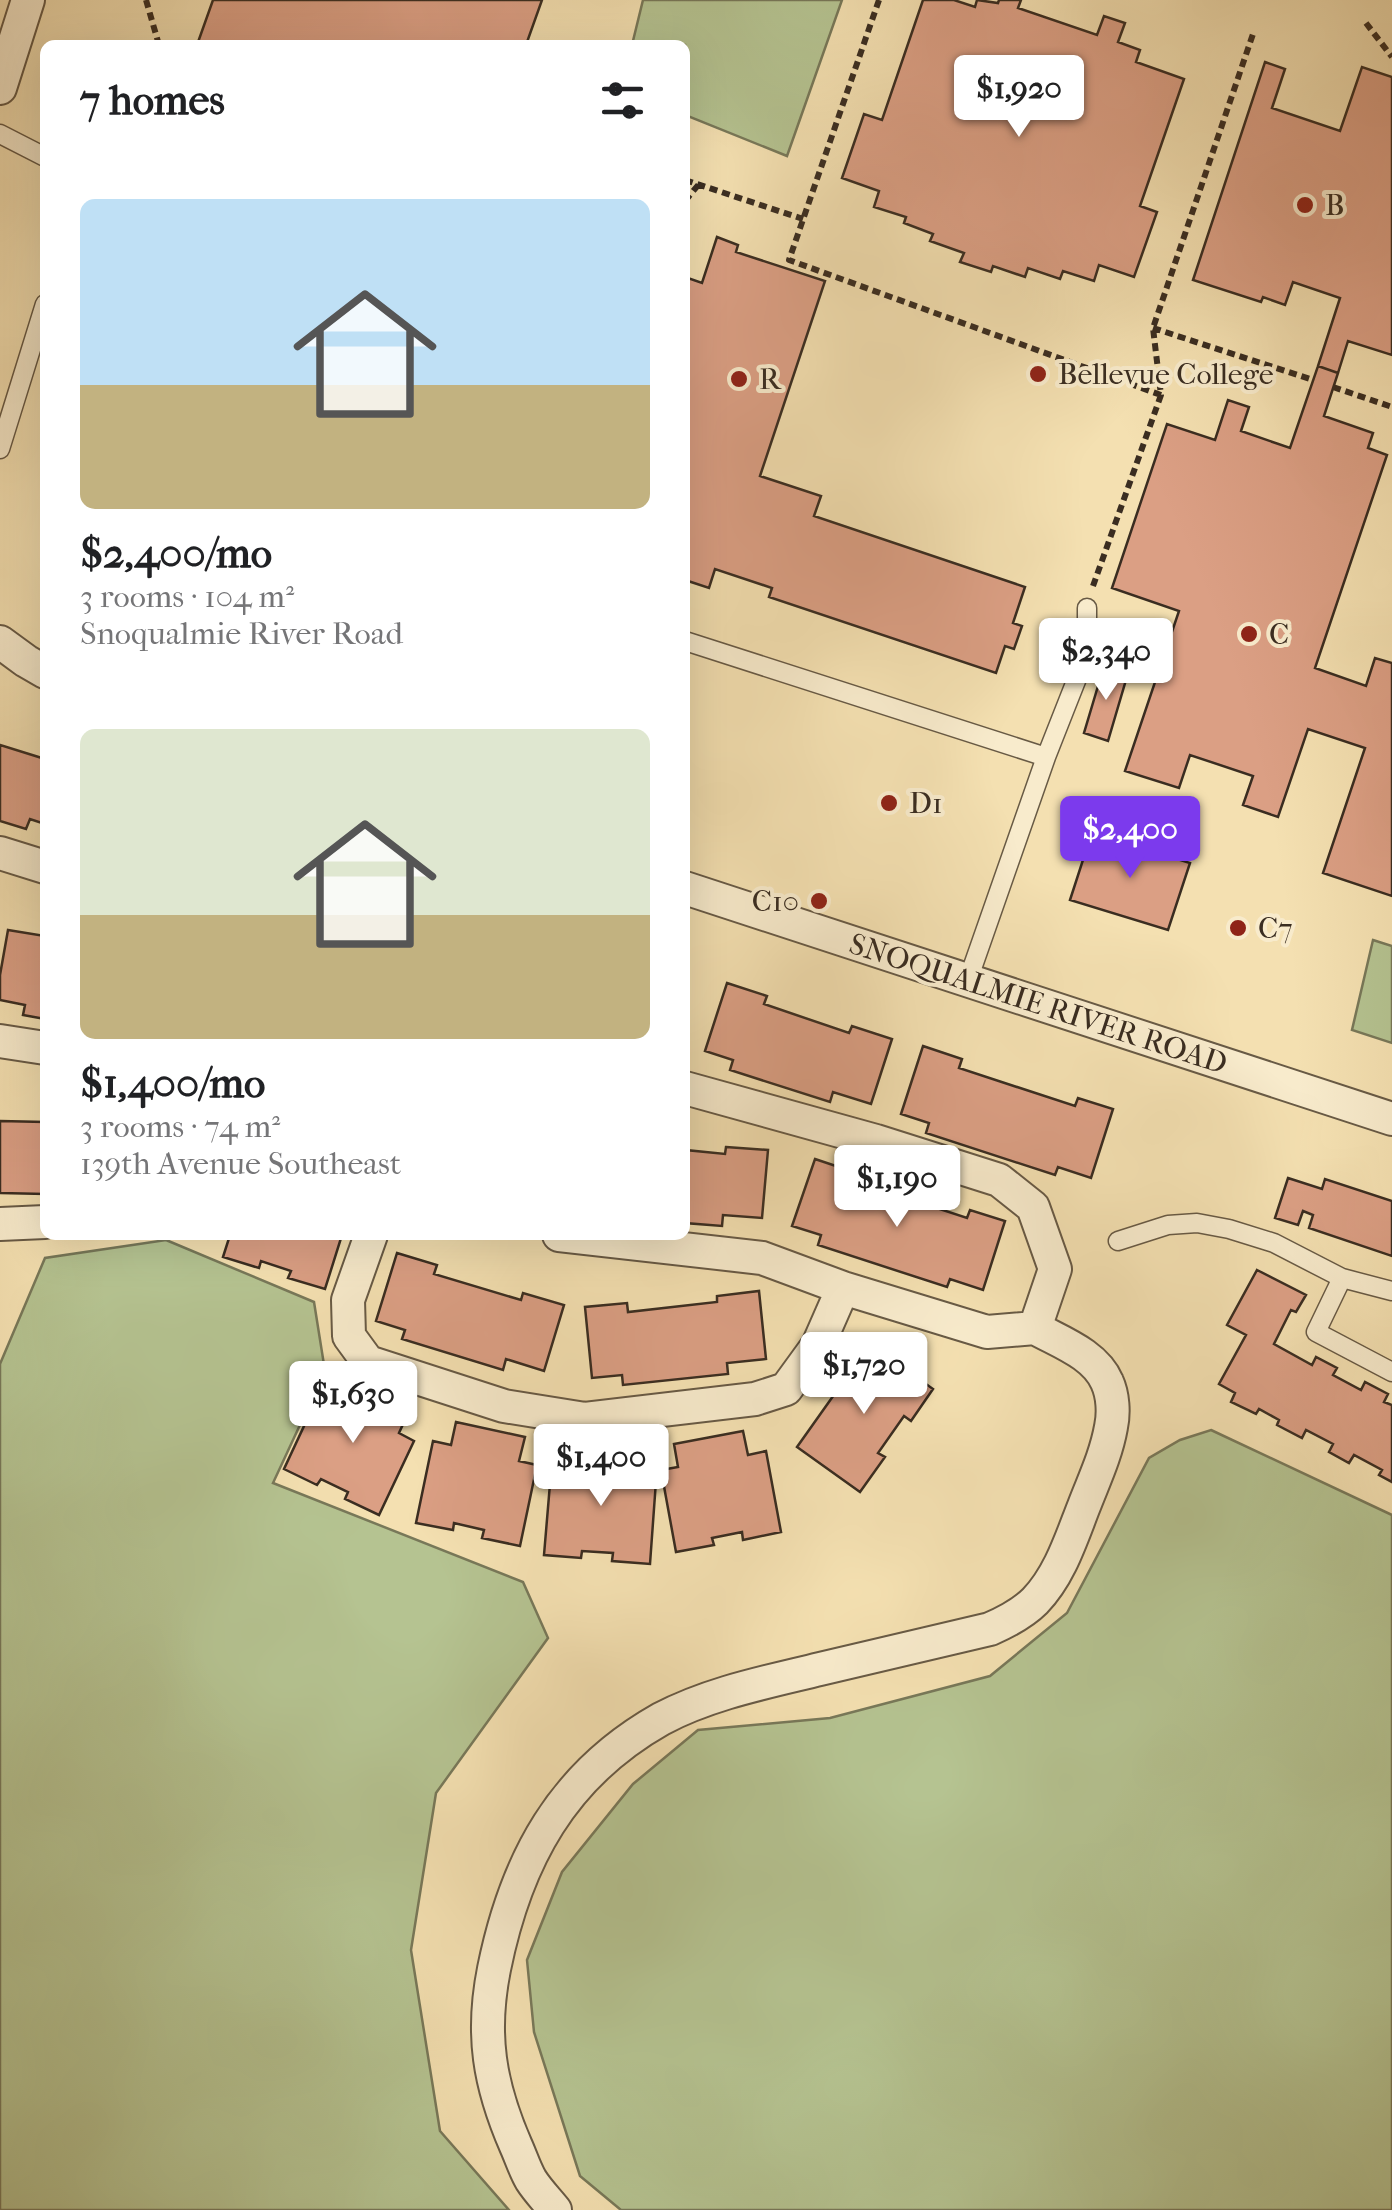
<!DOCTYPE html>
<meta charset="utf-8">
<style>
:root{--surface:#fff;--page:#f2f2f2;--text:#202124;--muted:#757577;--accent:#7c3aed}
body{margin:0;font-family:"IM FELL French Canon",serif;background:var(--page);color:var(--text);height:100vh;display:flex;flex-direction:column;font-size:38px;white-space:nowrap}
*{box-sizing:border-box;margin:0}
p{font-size:32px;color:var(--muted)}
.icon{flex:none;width:55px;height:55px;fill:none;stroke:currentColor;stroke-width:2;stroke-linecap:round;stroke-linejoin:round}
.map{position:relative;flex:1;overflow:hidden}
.drawer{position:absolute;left:40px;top:40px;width:650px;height:1200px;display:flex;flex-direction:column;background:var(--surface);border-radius:15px;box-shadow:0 10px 40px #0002}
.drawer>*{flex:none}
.price{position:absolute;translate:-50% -85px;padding:0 22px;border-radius:10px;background:#fff;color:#222;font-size:32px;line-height:65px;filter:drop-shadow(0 2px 5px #0008)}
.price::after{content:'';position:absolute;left:50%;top:60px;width:30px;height:22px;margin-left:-15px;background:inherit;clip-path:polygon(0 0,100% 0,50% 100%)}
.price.selected{background:var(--accent);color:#fff}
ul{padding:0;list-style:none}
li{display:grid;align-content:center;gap:20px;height:530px;padding:0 40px}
li span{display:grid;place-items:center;height:310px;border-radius:15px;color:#555}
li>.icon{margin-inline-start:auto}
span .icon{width:180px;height:180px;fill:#fffc;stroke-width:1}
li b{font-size:42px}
h2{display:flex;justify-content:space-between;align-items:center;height:120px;padding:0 40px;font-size:42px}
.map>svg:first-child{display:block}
.green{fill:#b5c391;stroke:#787859;stroke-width:2.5}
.building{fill:#db9f84;stroke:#3a2d21;stroke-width:2.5}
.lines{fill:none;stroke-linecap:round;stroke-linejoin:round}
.service-casing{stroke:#685a45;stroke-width:21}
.minor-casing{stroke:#685a45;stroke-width:36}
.path{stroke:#3a2d21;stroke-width:6;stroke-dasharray:8 5;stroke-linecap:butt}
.service{stroke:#f8ebcc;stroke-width:18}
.minor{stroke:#f8ebcc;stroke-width:32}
.poi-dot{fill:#8f2418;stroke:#f8ebcc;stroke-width:4}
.labels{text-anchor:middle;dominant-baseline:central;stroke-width:8;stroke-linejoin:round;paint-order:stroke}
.poi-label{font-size:30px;fill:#3a2d21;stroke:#f8ebcc;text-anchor:start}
.street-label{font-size:30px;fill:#3a2d21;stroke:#f8ebcc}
</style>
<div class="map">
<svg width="1392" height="2210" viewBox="0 0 1392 2210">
<rect width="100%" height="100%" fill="#f4e0b1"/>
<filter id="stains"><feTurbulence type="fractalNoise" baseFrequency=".002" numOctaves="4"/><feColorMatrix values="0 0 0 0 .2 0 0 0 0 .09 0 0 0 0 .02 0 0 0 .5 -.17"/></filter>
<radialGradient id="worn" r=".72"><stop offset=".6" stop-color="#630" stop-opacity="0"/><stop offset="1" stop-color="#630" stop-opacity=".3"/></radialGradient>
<path class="green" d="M643 0H842L787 156 685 115V45H632Z
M1373 940 1392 946V1043L1352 1030Z
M166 1240 314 1302 325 1371 273 1483 523 1582 548 1638 436 1793 411 1950 440 2131 509 2210H0V1364L45 1258Z
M1211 1430 1392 1515V2210H621L580 2176 534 2032 527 1960 562 1872 633 1784 698 1730 830 1718 990 1676 1067 1613 1149 1458 1180 1440Z"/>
<path class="building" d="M213 0H542L526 45H197Z
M923 0H954L975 7 977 0 998 3 999 0H1021L1018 8 1097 35 1104 16 1125 23 1118 42 1140 50 1136 62 1184 79 1140 206 1157 212 1134 277 1099 265 1094 281 1063 271 1060 279 1028 268 1025 277 993 266 991 272 960 262 964 253 930 241 933 234 904 223 906 217 874 207 879 191 842 178 864 114 882 120Z
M1265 62 1285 69 1272 108 1340 131 1362 67 1392 77V355L1348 341 1338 373 1318 366 1340 298 1293 282 1285 305 1263 297 1261 302 1193 280Z
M717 237 738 245 736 252 825 281 760 476 821 496 814 516 1025 587 1013 623 1022 626 1014 649 1005 646 996 673 769 597 772 588 715 569 709 588 685 580V277L702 283Z
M1318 366 1338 373 1324 416 1373 433 1368 448 1387 455 1315 668 1366 686 1375 658 1392 663V896L1323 873 1365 748 1308 729 1278 817 1243 805 1253 776 1190 755 1179 788 1125 771 1179 611 1112 588 1167 424 1215 440 1228 400 1249 407 1241 431 1290 448Z
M1104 666 1128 673 1108 741 1084 733Z
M0 745 45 759V824L30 819 26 829 0 821Z
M1092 832 1190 863 1168 930 1070 900Z
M8 930 45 936V1019L23 1015 25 1005 0 1000V975Z
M727 983 767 996 764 1004 849 1033 852 1026 892 1039 871 1104 833 1092 830 1102 730 1070 733 1060 705 1051Z
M923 1046 962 1059 959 1068 1075 1106 1078 1098 1113 1109 1091 1178 1058 1167 1055 1175 926 1133 929 1123 901 1114Z
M0 1121 45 1122V1194L0 1193Z
M726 1147 768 1150 762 1218 723 1215 722 1226 685 1223V1150L725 1154Z
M815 1159 854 1172 851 1180 967 1218 970 1210 1005 1221 983 1290 950 1279 947 1287 818 1245 821 1235 792 1226Z
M1288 1178 1322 1189 1325 1179 1392 1201V1256L1309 1228 1313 1215 1303 1211 1298 1225 1275 1218Z
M230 1235H342L325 1289 288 1278 291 1271 261 1261 259 1268 223 1257Z
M397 1253 437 1265 434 1274 521 1300 523 1293 564 1305 544 1371 506 1359 503 1370 402 1339 405 1330 376 1321Z
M1257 1270 1306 1295 1296 1312 1291 1310 1274 1344 1312 1365 1316 1357 1337 1368 1333 1375 1361 1390 1365 1382 1388 1394 1384 1402 1392 1405V1482L1379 1475 1382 1470 1354 1455 1349 1463 1329 1452 1333 1444 1306 1430 1302 1438 1277 1425 1279 1420 1259 1409 1256 1414 1231 1402 1235 1393 1219 1384 1246 1335 1227 1325Z
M759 1291 766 1359 727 1363 728 1374 623 1385 622 1375 592 1378 585 1307 627 1303 628 1312 717 1302V1296Z
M870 1344 933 1389 911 1421 904 1416 878 1453 885 1457 860 1492 797 1447Z
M345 1381 409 1411 399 1433 414 1441 379 1515 345 1499 348 1492 321 1479 317 1485 284 1469 319 1394 335 1401Z
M456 1422 525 1437 519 1461 537 1465 520 1546 482 1538 484 1530 454 1523 453 1530 416 1523 433 1441 451 1445Z
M743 1431 748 1455 766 1451 781 1532 743 1540 742 1532 712 1538 714 1545 676 1552 661 1470 678 1467 674 1444Z
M570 1450 641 1456 638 1480 656 1481 650 1564 612 1561 613 1553 582 1551 581 1558 544 1555 551 1472 568 1473Z"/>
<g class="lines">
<defs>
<path id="service" d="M0 134 45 157
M0 449 45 304
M685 641 1046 757
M968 980 1046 757 1087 653V608
M1118 1241 1168 1225 1197 1223 1229 1229 1274 1243 1342 1278 1392 1291
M1342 1278 1316 1332 1392 1372"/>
<path id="minor" d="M0 88 28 0
M0 642 26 661 45 672
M0 853 45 867
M685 888 1392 1119
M0 1041 45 1048
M0 1224 45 1222
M371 1235 348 1300 349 1336 368 1362 504 1406 585 1419 755 1399 786 1389 818 1345 843 1288
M559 1235 762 1258 843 1288 987 1332 1035 1328 1055 1269 1033 1207 999 1180 876 1141 685 1088
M555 2210C547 2200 538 2191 531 2180 525 2170 521 2157 516 2146 489 2084 481 2034 494 1969 516 1860 562 1775 661 1719 710 1693 767 1682 820 1669 877 1656 933 1642 990 1629 1006 1622 1022 1614 1035 1601 1060 1575 1071 1539 1084 1506 1094 1480 1106 1455 1111 1427 1114 1413 1113 1395 1107 1382 1095 1354 1060 1342 1035 1328"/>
</defs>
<use href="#service" class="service-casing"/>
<use href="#minor" class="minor-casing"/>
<path class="path" d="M146 0 159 45
M879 0 789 260 1161 395
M1366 23 1392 57
M685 180 803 219
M685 201 699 184
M1153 328 1313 380
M1333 387 1392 407
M1093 586 1161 395 1153 328 1254 31"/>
<use href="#service" class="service"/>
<use href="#minor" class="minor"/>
</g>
<g class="poi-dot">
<circle cx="1305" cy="205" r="10"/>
<circle cx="1038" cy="374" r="10"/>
<circle cx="739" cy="379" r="10"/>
<circle cx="1249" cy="634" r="10"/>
<circle cx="889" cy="803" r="10"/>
<circle cx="819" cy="901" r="10"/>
<circle cx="1238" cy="928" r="10"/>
</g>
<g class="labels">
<g class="poi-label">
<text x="1325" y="205">B</text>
<text x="1058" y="374">Bellevue College</text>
<text x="759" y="379">R</text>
<text x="1269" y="634">C</text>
<text x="909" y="803">D1</text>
<text x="799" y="901" text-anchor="end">C10</text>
<text x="1258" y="928">C7</text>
</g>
<g class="street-label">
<text transform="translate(1038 1004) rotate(18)">SNOQUALMIE RIVER ROAD</text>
</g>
</g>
<rect width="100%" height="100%" filter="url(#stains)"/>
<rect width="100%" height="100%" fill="url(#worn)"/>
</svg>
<b class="price" style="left:1019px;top:140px">$1,920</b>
<b class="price" style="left:1106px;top:703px">$2,340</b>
<b class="price selected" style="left:1130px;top:881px">$2,400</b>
<b class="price" style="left:897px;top:1230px">$1,190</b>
<b class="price" style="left:864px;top:1417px">$1,720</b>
<b class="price" style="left:353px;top:1446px">$1,630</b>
<b class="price" style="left:601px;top:1509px">$1,400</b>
<section class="drawer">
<h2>7 homes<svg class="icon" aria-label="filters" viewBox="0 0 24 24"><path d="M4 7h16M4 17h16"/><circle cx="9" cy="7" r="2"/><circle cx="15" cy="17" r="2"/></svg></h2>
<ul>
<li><span style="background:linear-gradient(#bfe0f5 60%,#c2b280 0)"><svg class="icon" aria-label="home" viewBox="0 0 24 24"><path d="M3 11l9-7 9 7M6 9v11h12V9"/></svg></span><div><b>$2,400/mo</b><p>3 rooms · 104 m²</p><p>Snoqualmie River Road</p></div></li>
<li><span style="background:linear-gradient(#dfe7d0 60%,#c2b280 0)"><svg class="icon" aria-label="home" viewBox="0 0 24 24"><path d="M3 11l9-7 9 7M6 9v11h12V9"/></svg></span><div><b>$1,400/mo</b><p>3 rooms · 74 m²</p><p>139th Avenue Southeast</p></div></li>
</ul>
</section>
</div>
